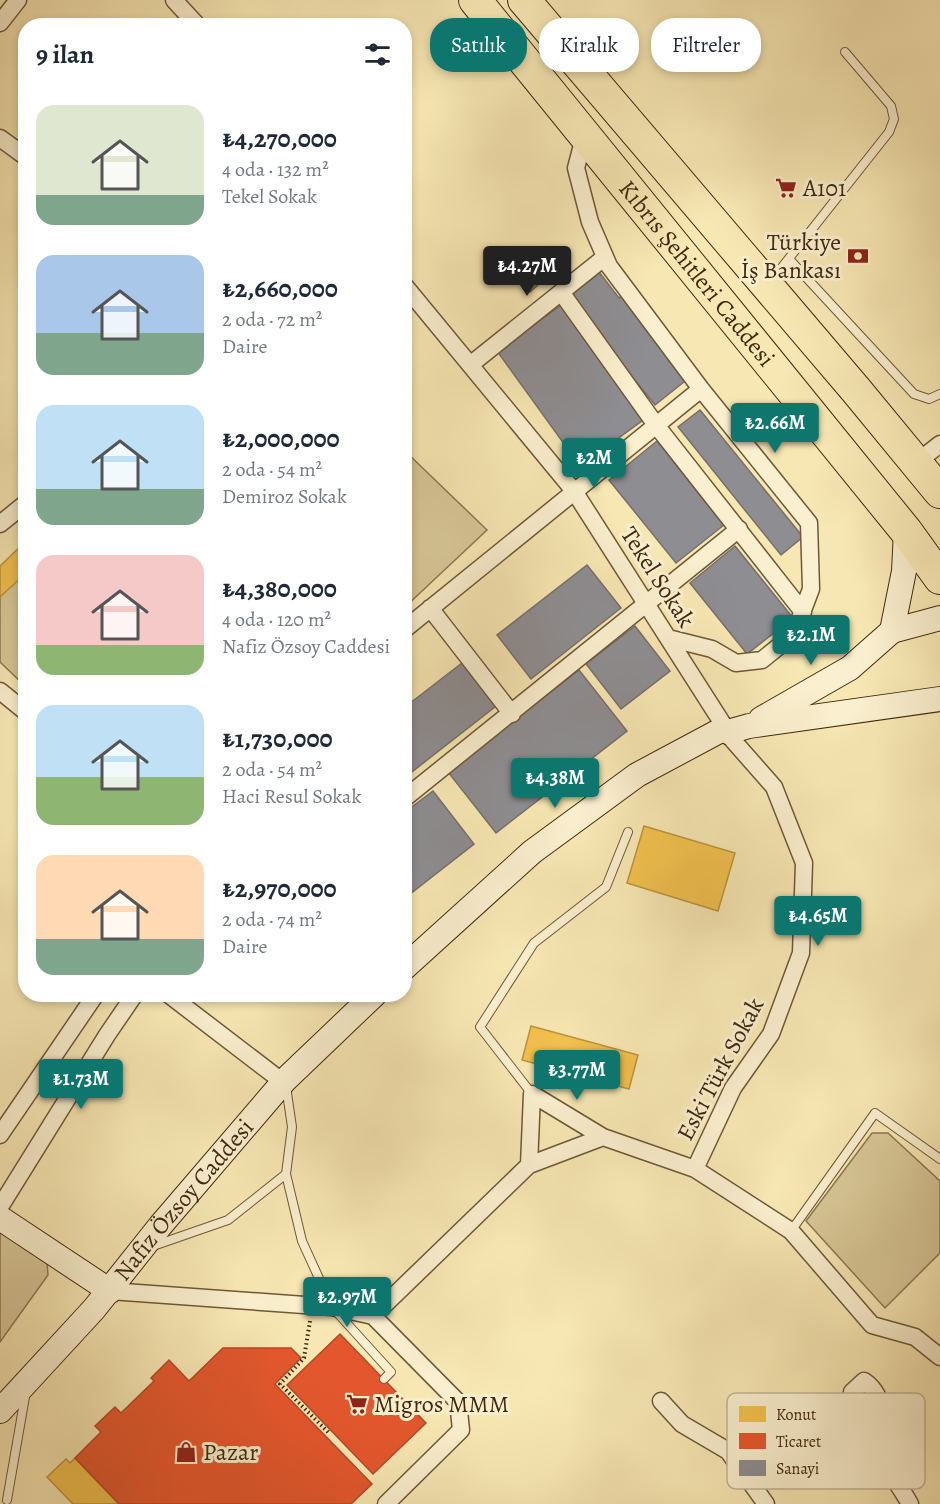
<!DOCTYPE html>
<html lang="tr">
<meta charset="utf-8">
<style>
:root{--surface:#fff;--page:#f2f2f3;--text:#1f2937;--muted:#747a83;--accent:#0f766e}
body{margin:0;font-family:Alegreya,serif;background:var(--page);color:var(--text);height:100vh;display:flex;flex-direction:column;font-size:22px;white-space:nowrap}
*{box-sizing:border-box;margin:0}
p{font-size:20px;color:var(--muted)}
.icon{flex:none;width:33px;height:33px;fill:none;stroke:currentColor;stroke-width:2;stroke-linecap:round;stroke-linejoin:round}
.map{position:relative;flex:1;overflow:hidden}
.panel{position:absolute;left:18px;top:18px;width:394px;height:984px;display:flex;flex-direction:column;background:var(--surface);border-radius:24px;box-shadow:0 3px 9px #0003}
.panel>*{flex:none}
.top-card{position:absolute;left:430px;top:18px;width:418px;height:54px;display:flex;gap:12px}
.price{position:absolute;translate:-50% -51px;padding:0 14px;border-radius:6px;background:var(--accent);color:#fff;font-size:20px;line-height:39px;filter:drop-shadow(0 2px 3px #0008)}
.price::after{content:'';position:absolute;left:50%;top:36px;width:18px;height:14px;margin-left:-9px;background:inherit;clip-path:polygon(0 0,100% 0,50% 100%)}
.price.active{background:#222;color:#fff}
ul{padding:0;list-style:none}
li{display:flex;align-items:center;gap:18px;height:150px;padding:0 18px}
li span{display:grid;place-items:center;flex:none;width:168px;height:120px;border-radius:18px;color:#555}
li>.icon{margin-inline-start:auto}
span .icon{width:72px;height:72px;fill:#fffc;stroke-width:1}
li b{font-size:26px}
h2{display:flex;justify-content:space-between;align-items:center;height:72px;padding:0 18px;font-size:26px}
.pill{padding:0 21px;border-radius:24px;background:var(--surface);box-shadow:0 3px 9px #0003;font-size:21px;line-height:54px}
.pill.active{background:var(--accent);color:#fff}
.map>svg:first-child{display:block}
.green{fill:#d8c797;stroke:#8c7853;stroke-width:1.5}
.water{fill:#b9a67b;stroke:#897450;stroke-width:1.5}
.homes{fill:#f2c14e;stroke:#bd933b;stroke-width:1.5}
.shops{fill:#e4572e;stroke:#b34925;stroke-width:1.5}
.industry{fill:#8d8d92;stroke:#766f6b;stroke-width:1.5}
.lines{fill:none;stroke-linecap:round;stroke-linejoin:round}
.lane-casing{stroke:#6e5838;stroke-width:10}
.street-casing{stroke:#6e5838;stroke-width:19}
.secondary-casing{stroke:#40290f;stroke-width:26}
.highway-casing{stroke:#40290f;stroke-width:34}
.path{stroke:#40290f;stroke-width:4;stroke-dasharray:1.5 3;stroke-linecap:butt}
.lane{stroke:#faefce;stroke-width:8}
.street{stroke:#faefce;stroke-width:16}
.secondary{stroke:#faefce;stroke-width:24}
.highway{stroke:#f7e7b3;stroke-width:32}
.labels{text-anchor:middle;dominant-baseline:central;stroke-width:6;stroke-linejoin:round;paint-order:stroke}
.poi-label{font-size:24px;fill:#40290f;stroke:#faefce;text-anchor:start}
.street-label{font-size:24px;fill:#40290f;stroke:#faefce}
.key{fill:#faefce;stroke:#c2b495;stroke-width:1.5}
.key-label{font-size:16px;fill:#40290f}
</style>
<div class="map">
<svg width="940" height="1504" viewBox="0 0 940 1504">
<rect width="100%" height="100%" fill="#f7e7b3"/>
<filter id="stains"><feTurbulence type="fractalNoise" baseFrequency=".00333" numOctaves="4"/><feColorMatrix values="0 0 0 0 .2 0 0 0 0 .09 0 0 0 0 .02 0 0 0 .5 -.17"/></filter>
<radialGradient id="worn" r=".72"><stop offset=".6" stop-color="#630" stop-opacity="0"/><stop offset="1" stop-color="#630" stop-opacity=".3"/></radialGradient>
<path class="green" d="M405 451 487 530 405 607Z
M25 545V686L0 662V568Z
M872 1133H888L940 1181V1253L885 1308 806 1221Z
M0 1231 47 1262 48 1275 0 1342Z"/>
<path class="water" d="M537 263 548 276 530 292 518 278Z"/>
<path class="homes" d="M26 541V573L0 597V566Z
M644 826 735 853 718 911 627 883Z
M531 1026 638 1055 629 1089 522 1060Z
M75 1458 119 1504H73L47 1477 66 1459 70 1463Z"/>
<path class="shops" d="M340 1334 426 1423 373 1474 287 1385Z
M223 1348H291L301 1358 275 1384 372 1484 351 1504H119L75 1458 101 1432 95 1426 115 1407 121 1413 154 1381 151 1378 169 1360 189 1381Z"/>
<path class="industry" d="M599 272 619 298 622 295 689 378 655 405 568 297Z
M563 304 646 418 580 466 497 351Z
M700 410 803 537 781 555 678 427Z
M657 441 724 525 676 563 609 480Z
M735 546 793 618 747 654 690 583Z
M587 565 621 608 531 679 497 635Z
M635 626 670 671 621 709 586 664Z
M462 663 496 706 408 775 405 771V707Z
M579 670 627 731 496 833 448 772Z
M433 791 474 844 405 898V812Z"/>
<g class="lines">
<defs>
<path id="lane" d="M790 260 914 394 929 399 940 394
M771 281 889 132 894 119 891 106 845 52
M286 1086 292 1127 286 1174 302 1241 332 1307 391 1372 384 1379
M532 1094 480 1027 534 943 606 887 628 832
M791 1231 875 1113 940 1159
M153 1246 228 1220 286 1174
M7 1500 26 1391"/>
<path id="street" d="M174 0 198 26
M0 23 18 0
M585 134 576 168 590 222 609 266 701 389 809 523 811 589 794 634 762 660 736 663 712 649 668 638
M0 138 26 157
M405 286 574 491 728 732
M561 292 656 425 803 612
M470 365 605 257
M916 463 940 444
M0 524 26 503
M430 608 512 714
M405 629 701 389
M0 691 26 712
M405 798 739 529
M168 994 283 1082
M0 1135 96 994
M529 1165 532 1094 603 1137
M695 1169 733 1088 771 1034 801 953 804 863 774 787 723 729
M0 1207 107 1035 135 994
M110 1291 332 1307 373 1316 458 1402 461 1430 386 1504
M373 1316 529 1165 603 1137 695 1169 791 1231 872 1325 915 1337 940 1357
M661 1401 682 1424 728 1451 766 1504
M881 1460C886 1435 888 1397 864 1381L852 1392C857 1435 890 1468 910 1504"/>
<g id="secondary">
<path d="M892 631 904 571 906 531"/>
<path d="M761 719 850 668 892 631 940 618"/>
<path d="M405 967 532 852 637 775 723 729 728 732 749 726 940 699"/>
<path d="M0 1218 110 1291"/>
<path id="s1" d="M0 1411 94 1309 160 1226 285 1080 375 994"/>
</g>
<g id="highway">
<path id="s2" d="M475 0 906 531 940 578"/>
<path d="M524 0 856 390 940 492"/>
</g>
</defs>
<use href="#lane" class="lane-casing"/>
<use href="#street" class="street-casing"/>
<use href="#secondary" class="secondary-casing"/>
<use href="#highway" class="highway-casing"/>
<path class="path" d="M310 1321 304 1358 280 1384 330 1434"/>
<use href="#lane" class="lane"/>
<use href="#street" class="street"/>
<use href="#secondary" class="secondary"/>
<use href="#highway" class="highway"/>
</g>
<defs>
<symbol id="supermarket-bare" viewBox="-9 -9 18 18"><path d="M-6-5.5h2.5l.6 2H6L4.5 2H-2.5L-4.4-4H-6ZM-1.5 3.2a1.3 1.3 0 1 0 .1 0ZM3 3.2a1.3 1.3 0 1 0 .1 0Z" fill="#8f2418" stroke="#faefce" stroke-width="2.5" paint-order="stroke"/></symbol>
<symbol id="bank-bare" viewBox="-9 -9 18 18"><path d="M-6-4H6V4H-6ZM0-2.3a2.3 2.3 0 1 0 0 4.6a2.3 2.3 0 1 0 0-4.6Z" fill="#8f2418" stroke="#faefce" stroke-width="2.5" paint-order="stroke"/></symbol>
<symbol id="shop-bare" viewBox="-9 -9 18 18"><path d="M-5-2.5h2.3a2.7 3.5 0 0 1 5.4 0H5L5.5 6h-11ZM-1.5-2.5h3a1.5 2.3 0 0 0-3 0Z" fill="#8f2418" stroke="#faefce" stroke-width="2.5" paint-order="stroke"/></symbol>
</defs>
<g fill-rule="evenodd">
<use href="#supermarket-bare" x="771" y="173" width="30" height="30"/>
<use href="#bank-bare" x="843" y="241" width="30" height="30"/>
<use href="#supermarket-bare" x="342" y="1389" width="30" height="30"/>
<use href="#shop-bare" x="171" y="1437" width="30" height="30"/>
</g>
<g class="labels">
<g class="poi-label">
<text x="803" y="188">A101</text>
<text x="841" y="242" text-anchor="end">Türkiye<tspan x="841" dy="28">İş Bankası</tspan></text>
<text x="374" y="1404">Migros MMM</text>
<text x="203" y="1452">Pazar</text>
</g>
<g class="street-label">
<text stroke="none"><textPath href="#s2" startOffset="352">Kıbrıs Şehitleri Caddesi</textPath></text>
<text transform="translate(658 577) rotate(57)">Tekel Sokak</text>
<text transform="translate(720 1069) rotate(-62)">Eski Türk Sokak</text>
<text stroke="none"><textPath href="#s1" startOffset="280">Nafiz Özsoy Caddesi</textPath></text>
</g>
</g>
<rect x="727" y="1393" width="198" height="96" rx="9" class="key"/>
<rect x="739" y="1406" width="27" height="16" fill="#f2c14e"/>
<rect x="739" y="1433" width="27" height="16" fill="#e4572e"/>
<rect x="739" y="1460" width="27" height="16" fill="#8d8d92"/>
<g class="key-label">
<text x="776" y="1420">Konut</text>
<text x="776" y="1447">Ticaret</text>
<text x="776" y="1474">Sanayi</text>
</g>
<rect width="100%" height="100%" filter="url(#stains)"/>
<rect width="100%" height="100%" fill="url(#worn)"/>
</svg>
<b class="price active" style="left:527px;top:297px">₺4.27M</b>
<b class="price" style="left:775px;top:454px">₺2.66M</b>
<b class="price" style="left:594px;top:489px">₺2M</b>
<b class="price" style="left:811px;top:666px">₺2.1M</b>
<b class="price" style="left:555px;top:809px">₺4.38M</b>
<b class="price" style="left:818px;top:947px">₺4.65M</b>
<b class="price" style="left:577px;top:1101px">₺3.77M</b>
<b class="price" style="left:81px;top:1110px">₺1.73M</b>
<b class="price" style="left:347px;top:1328px">₺2.97M</b>
<div class="top-card">
<a class="pill active">Satılık</a>
<a class="pill">Kiralık</a>
<a class="pill">Filtreler</a>
</div>
<section class="panel">
<h2>9 ilan<svg class="icon" aria-label="filters" viewBox="0 0 24 24"><path d="M4 7h16M4 17h16"/><circle cx="9" cy="7" r="2"/><circle cx="15" cy="17" r="2"/></svg></h2>
<ul>
<li><span style="background:linear-gradient(#dfe7d0 75%,#7fa58c 0)"><svg class="icon" aria-label="home" viewBox="0 0 24 24"><path d="M3 11l9-7 9 7M6 9v11h12V9"/></svg></span><div><b>₺4,270,000</b><p>4 oda · 132 m²</p><p>Tekel Sokak</p></div></li>
<li><span style="background:linear-gradient(#a9c7e8 65%,#7fa58c 0)"><svg class="icon" aria-label="home" viewBox="0 0 24 24"><path d="M3 11l9-7 9 7M6 9v11h12V9"/></svg></span><div><b>₺2,660,000</b><p>2 oda · 72 m²</p><p>Daire</p></div></li>
<li><span style="background:linear-gradient(#bfe0f5 70%,#7fa58c 0)"><svg class="icon" aria-label="home" viewBox="0 0 24 24"><path d="M3 11l9-7 9 7M6 9v11h12V9"/></svg></span><div><b>₺2,000,000</b><p>2 oda · 54 m²</p><p>Demiroz Sokak</p></div></li>
<li><span style="background:linear-gradient(#f6c9c9 75%,#8fb573 0)"><svg class="icon" aria-label="home" viewBox="0 0 24 24"><path d="M3 11l9-7 9 7M6 9v11h12V9"/></svg></span><div><b>₺4,380,000</b><p>4 oda · 120 m²</p><p>Nafiz Özsoy Caddesi</p></div></li>
<li><span style="background:linear-gradient(#bfe0f5 60%,#8fb573 0)"><svg class="icon" aria-label="home" viewBox="0 0 24 24"><path d="M3 11l9-7 9 7M6 9v11h12V9"/></svg></span><div><b>₺1,730,000</b><p>2 oda · 54 m²</p><p>Haci Resul Sokak</p></div></li>
<li><span style="background:linear-gradient(#ffd9b3 70%,#7fa58c 0)"><svg class="icon" aria-label="home" viewBox="0 0 24 24"><path d="M3 11l9-7 9 7M6 9v11h12V9"/></svg></span><div><b>₺2,970,000</b><p>2 oda · 74 m²</p><p>Daire</p></div></li>
</ul>
</section>
</div>
